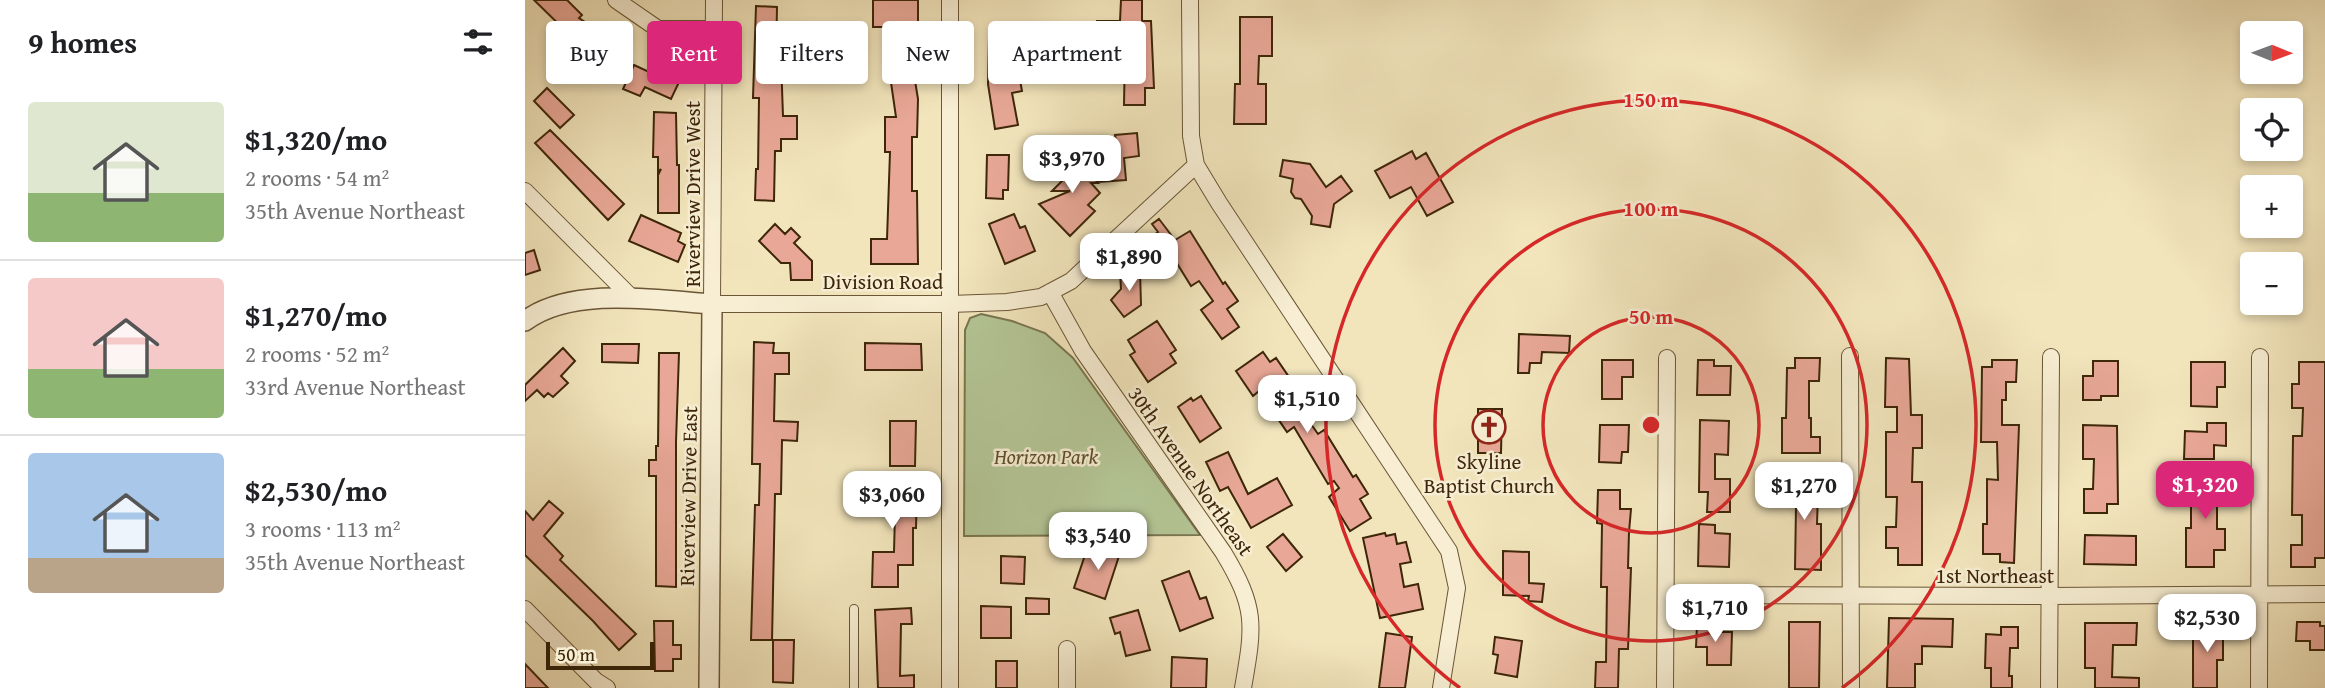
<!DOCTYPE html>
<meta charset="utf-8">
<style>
:root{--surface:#fff;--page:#f6f6f6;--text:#202124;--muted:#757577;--line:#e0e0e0;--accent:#db2777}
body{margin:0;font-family:"Gentium Book Plus",serif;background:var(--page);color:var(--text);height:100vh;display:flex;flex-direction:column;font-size:26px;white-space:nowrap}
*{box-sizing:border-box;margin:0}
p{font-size:23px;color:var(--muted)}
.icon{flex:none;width:38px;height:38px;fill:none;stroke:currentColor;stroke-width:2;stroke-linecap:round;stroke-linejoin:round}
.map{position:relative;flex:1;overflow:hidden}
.drawer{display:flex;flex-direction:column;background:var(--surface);width:525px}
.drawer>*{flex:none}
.guide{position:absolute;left:21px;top:21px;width:665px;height:63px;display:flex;gap:14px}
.needle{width:46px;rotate:91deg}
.fabs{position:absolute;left:1715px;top:21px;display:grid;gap:14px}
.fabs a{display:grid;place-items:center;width:63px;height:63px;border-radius:7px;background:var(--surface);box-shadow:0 4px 10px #0003;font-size:35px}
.scale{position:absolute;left:21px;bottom:18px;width:108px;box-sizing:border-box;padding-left:7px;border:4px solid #3e2609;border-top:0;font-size:19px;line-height:24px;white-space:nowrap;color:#3e2609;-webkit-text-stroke:5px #f7eed3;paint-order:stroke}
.price{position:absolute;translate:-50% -60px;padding:0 16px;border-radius:14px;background:#fff;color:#222;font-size:23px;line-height:46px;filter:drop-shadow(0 2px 4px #0008)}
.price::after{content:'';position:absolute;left:50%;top:42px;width:21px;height:16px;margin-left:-10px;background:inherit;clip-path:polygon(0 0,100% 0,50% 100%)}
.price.selected{background:var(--accent);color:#fff}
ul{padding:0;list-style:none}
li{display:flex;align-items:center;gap:21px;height:175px;padding:0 28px}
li+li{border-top:2px solid var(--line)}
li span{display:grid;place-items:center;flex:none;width:196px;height:140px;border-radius:7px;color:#555}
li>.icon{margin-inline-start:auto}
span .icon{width:84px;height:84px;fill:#fffc;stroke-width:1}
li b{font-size:30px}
h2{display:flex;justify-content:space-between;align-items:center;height:84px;padding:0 28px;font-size:30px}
.chip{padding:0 24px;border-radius:7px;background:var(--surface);box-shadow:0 4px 10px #0003;font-size:24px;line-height:63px}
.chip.selected{background:var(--accent);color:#fff}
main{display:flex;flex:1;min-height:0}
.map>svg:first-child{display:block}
.green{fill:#b4c696;stroke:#797650;stroke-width:2}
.building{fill:#e9a897;stroke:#3e2609;stroke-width:2}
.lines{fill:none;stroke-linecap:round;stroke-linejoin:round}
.service-casing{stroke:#6b5636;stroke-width:10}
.minor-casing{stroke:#6b5636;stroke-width:18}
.tertiary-casing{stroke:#6b5636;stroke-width:22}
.service{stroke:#f7eed3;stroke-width:8}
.minor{stroke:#f7eed3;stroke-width:16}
.tertiary{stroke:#f7eed3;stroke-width:19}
.ring{fill:none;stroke:#d62828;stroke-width:3.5}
.labels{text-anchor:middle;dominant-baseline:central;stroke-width:5;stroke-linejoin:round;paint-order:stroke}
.street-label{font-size:21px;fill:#3e2609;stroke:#f7eed3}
.park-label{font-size:21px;font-style:italic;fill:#5c4e2c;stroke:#f7eed3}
.poi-label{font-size:21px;fill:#3e2609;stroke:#f7eed3}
.centre{fill:#d62828;stroke:#f7eed3;stroke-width:3.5}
.ring-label{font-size:21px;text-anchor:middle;font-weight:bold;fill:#d62828;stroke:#f7eed3;stroke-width:5;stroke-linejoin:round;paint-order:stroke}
</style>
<main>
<section class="drawer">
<h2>9 homes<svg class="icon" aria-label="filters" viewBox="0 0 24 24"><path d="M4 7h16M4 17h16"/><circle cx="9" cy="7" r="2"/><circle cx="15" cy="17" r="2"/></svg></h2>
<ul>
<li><span style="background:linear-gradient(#dfe7d0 65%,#8fb573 0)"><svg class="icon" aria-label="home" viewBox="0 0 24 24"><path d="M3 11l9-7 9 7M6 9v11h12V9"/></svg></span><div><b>$1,320/mo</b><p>2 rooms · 54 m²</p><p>35th Avenue Northeast</p></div></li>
<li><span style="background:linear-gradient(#f6c9c9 65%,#8fb573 0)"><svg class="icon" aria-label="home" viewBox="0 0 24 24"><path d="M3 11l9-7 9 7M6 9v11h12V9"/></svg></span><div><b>$1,270/mo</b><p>2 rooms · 52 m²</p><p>33rd Avenue Northeast</p></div></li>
<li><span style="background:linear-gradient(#a9c7e8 75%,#b9a48a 0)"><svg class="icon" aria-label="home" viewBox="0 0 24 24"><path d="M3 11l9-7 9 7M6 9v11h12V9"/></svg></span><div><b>$2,530/mo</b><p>3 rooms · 113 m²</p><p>35th Avenue Northeast</p></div></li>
</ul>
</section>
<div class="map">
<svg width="1800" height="688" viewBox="0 0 1800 688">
<rect width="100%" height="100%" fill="#f2e5bc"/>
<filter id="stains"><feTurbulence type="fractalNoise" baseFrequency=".00286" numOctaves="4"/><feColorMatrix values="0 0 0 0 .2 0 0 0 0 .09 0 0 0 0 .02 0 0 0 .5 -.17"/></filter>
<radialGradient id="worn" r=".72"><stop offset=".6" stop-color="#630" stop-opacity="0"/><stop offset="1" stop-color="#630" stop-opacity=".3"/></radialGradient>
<path class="green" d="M456 314 487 321 520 333 548 358 675 535 439 536 440 330 445 318Z"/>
<path class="building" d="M9 0H42L57 15 54 18 83 37 70 57 80 64 70 79 41 59 52 42Z
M348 0H393V27H388L393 62H387L393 99 392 137H387V191H392L393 264H346V239H362L365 152H360V117H371L358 27H348Z
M596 0H617V21H626L629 88H620V105H599L600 51H572V21H595Z
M231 6 252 7 251 60H256L258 116H272V139H256V151H250L249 201 230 200 231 169H233L234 98H228Z
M715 17H747V56H734L733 84H741V124H709L710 84H715Z
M464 37 493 38 492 81 495 80 497 91 487 93 493 125 470 129 463 84Z
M109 65 124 72 127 66 155 80 146 99 120 87 115 96 98 89Z
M22 88 49 115 35 128 9 101Z
M129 112 151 113 152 165H154V213H133V175L136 169 133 172V157H128Z
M25 130 99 204 83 220 10 143Z
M612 133 614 156 599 158 601 180 573 182 570 143 591 141 590 135Z
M543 147 573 183H566L575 193 563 205 570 211 545 236 514 204 545 191H527L544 174 530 157Z
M887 151 891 159 901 153 928 202 902 216 886 187 865 198 850 171Z
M462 155H484L483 190H478V199L461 198Z
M758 160 785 164 801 187 816 176 827 191 809 204 805 227 786 224 787 216 776 199 770 198 766 192 768 179 755 176Z
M489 214 495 228 500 226 510 251 480 264 464 224Z
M116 215 156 233 153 241 160 245 153 262 104 241Z
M634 219 650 240 665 231 698 284 700 282 713 301 702 309 714 327 697 339 676 310 688 301 674 281 666 286 640 244 634 248 625 238 633 232 627 224Z
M250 224 260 234 266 228 275 237 269 243 287 261V280H266L265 263H256L234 241Z
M9 250 15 270 0 275V253Z
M615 271 616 305 599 317 586 300 596 289 595 272Z
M632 321 651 350 645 354 651 363 623 382 605 355 610 352 603 340Z
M994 334 1045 336 1044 353 1017 352 1016 363H1005L1004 373H993Z
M229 342 249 343 248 353H264V374H250L249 421 273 422 272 441 257 440 256 494H250L247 640H226L230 505H234L235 464H227Z
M340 343 396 344 397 370H340Z
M77 344H114L113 363 77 362Z
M38 348 50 361 36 376 43 383 28 397 23 393 19 397 12 390 0 401V385Z
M738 352 745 362 751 358 779 399 772 404 793 434 799 430 828 477 831 475 843 494 835 499 846 518 825 531 804 497 814 488 809 481 803 484 769 427 762 432 734 391 728 396 711 371Z
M134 353H154L151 442V587L131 586V476H124V460H131V446H133Z
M1270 358H1295L1294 381H1284V418H1286V437H1295V453H1257V418H1261L1262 368H1270Z
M1361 358 1384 359 1386 415H1397V448H1388L1387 482H1397V565H1373V548H1361V527H1371L1372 497H1361V432H1372V407H1360Z
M1077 360H1108V377H1097V399H1077Z
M1173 360H1189V366H1206L1205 395H1172Z
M1467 360H1492L1491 382H1481V400H1477V425H1494L1489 563 1475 562V554H1458V524H1462V479L1473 480 1472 442H1456L1457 367H1467Z
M1568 361H1593V396H1576V400H1558V376H1568Z
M1666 362H1700V387H1692V407L1666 406Z
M1774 362H1800V558H1790V567H1766V545H1777V515H1767L1768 436H1777L1778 408H1767V384H1774Z
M676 396 696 428 675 442 653 407 666 398 668 401Z
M953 409H977L976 453H953Z
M1175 420 1204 421 1203 455 1190 454V479H1205V512H1182L1183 492H1174Z
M365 421H391L390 466H365Z
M1682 423H1701V446L1689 445V459H1659L1660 431 1682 432Z
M1075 425H1104L1103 452H1097L1096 463 1074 462Z
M1558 425 1592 426 1593 504H1582V513H1559V489H1568L1569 459H1558Z
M703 452 723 494 752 478 767 505 726 528 703 487 695 491 681 462Z
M1679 470H1701V492H1692V529H1700V550H1689V567H1661V528H1666V481H1679Z
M1254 476 1283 477 1282 491H1293L1292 524H1296V570L1270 569 1271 507H1261L1262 488H1254Z
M333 490H392L391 528H388V565H373V587H347L348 552H369L370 514 333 513Z
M1073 490H1095V509H1106L1104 532 1103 568H1106L1103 649H1094L1093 688H1070L1071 662H1081L1082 587H1076L1077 524 1072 523Z
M24 501 38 513 19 536 38 556 35 560 111 634 94 650 68 621 0 555V511L8 520Z
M1174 524 1190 525V533L1205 534 1204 567 1173 566Z
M860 533 861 536 870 534 872 544 881 542 886 562 875 564 879 587 893 584 898 609 855 618 838 538Z
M758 534 777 557 761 571 742 547Z
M1560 535 1611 536V565L1559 564Z
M577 545 594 551 592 555 594 556 580 599 549 588 561 552 573 556Z
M978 551 1004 552V583L1019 584 1017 602 1003 601 1004 596 978 595Z
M476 556 500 557 499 584 476 583Z
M664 571 675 599 681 597 688 618 655 631 637 581Z
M501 598 524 599V614H501Z
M456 606 486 607V638H456Z
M386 608 387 624H376L375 676 389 675V688H353L350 610Z
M613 610 625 650 601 656 595 632 590 634 585 618Z
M1364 618 1428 619 1427 647 1397 646V664H1390V688H1362Z
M129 621H148V645H156V659H148V671H130Z
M1264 622H1295L1294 688H1264Z
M1772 622H1795V626H1800V650H1785V641H1771Z
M1560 623H1612L1611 645H1588L1587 677 1614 678V688H1570V668H1560Z
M1668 623H1698V660H1692V688H1668Z
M1172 625H1196V632H1207L1206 665H1182V647H1171Z
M1476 627H1493V648H1485L1484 676H1487V688H1466V668H1460L1461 634 1476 635Z
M861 633 887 637 880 688H854Z
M970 637 997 641 992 677 970 673 973 655 968 654Z
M248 640H269L268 683 248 682Z
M647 657 682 659 681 688H646Z
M471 661H492V688H471Z
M0 664 23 688H0Z"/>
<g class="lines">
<defs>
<path id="service" d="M329 688V609"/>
<path id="minor" d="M91 0 133 29H189
M189 0 187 304H425L482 302 516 297 546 281 671 165
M425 0V688
M665 0 666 136 671 165 694 203 924 551 932 588 916 688
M0 191 107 298
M525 292 558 351 698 552C732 608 729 625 718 688
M1325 356 1326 688
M1141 595 1523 596 1800 594
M0 609 71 681 82 688
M542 649V688
M1140 688 1142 358
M1524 688 1526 357
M1734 688 1735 357"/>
<path id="tertiary" d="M0 321C47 286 132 300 187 304L184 688"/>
</defs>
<use href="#service" class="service-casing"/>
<use href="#minor" class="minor-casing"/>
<use href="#tertiary" class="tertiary-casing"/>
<use href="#service" class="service"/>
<use href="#minor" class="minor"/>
<use href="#tertiary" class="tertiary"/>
</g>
<g class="ring">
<circle cx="1126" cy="425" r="108"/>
<circle cx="1126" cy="425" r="216"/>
<path d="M935 688A325 325 0 1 1 1317 688"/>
</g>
<defs>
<symbol id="church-ring" viewBox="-11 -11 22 22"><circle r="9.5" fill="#f7eed3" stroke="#8f2418" stroke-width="1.5"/><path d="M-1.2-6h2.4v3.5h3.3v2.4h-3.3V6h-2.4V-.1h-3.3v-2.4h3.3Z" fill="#8f2418"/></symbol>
</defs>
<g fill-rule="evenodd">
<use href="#church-ring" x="945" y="408" width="38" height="38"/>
</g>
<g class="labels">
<g class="street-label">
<text transform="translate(167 194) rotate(-90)">Riverview Drive West</text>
<text x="358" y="281">Division Road</text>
<text transform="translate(666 471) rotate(55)">30th Avenue Northeast</text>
<text transform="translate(163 496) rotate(-89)">Riverview Drive East</text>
<text x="1470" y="575">1st Northeast</text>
</g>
<g class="park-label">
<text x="521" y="456">Horizon Park</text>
</g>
<g class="poi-label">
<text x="964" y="461">Skyline<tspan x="964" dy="24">Baptist Church</tspan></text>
</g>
</g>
<circle cx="1126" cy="425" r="10" class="centre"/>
<g class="ring-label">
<text x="1126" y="107">150 m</text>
<text x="1126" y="216">100 m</text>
<text x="1126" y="324">50 m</text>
</g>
<rect width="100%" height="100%" filter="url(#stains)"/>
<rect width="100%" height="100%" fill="url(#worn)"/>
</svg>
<div class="fabs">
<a><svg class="needle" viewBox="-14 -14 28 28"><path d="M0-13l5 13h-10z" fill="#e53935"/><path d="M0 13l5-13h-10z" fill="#757577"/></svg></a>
<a><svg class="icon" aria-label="locate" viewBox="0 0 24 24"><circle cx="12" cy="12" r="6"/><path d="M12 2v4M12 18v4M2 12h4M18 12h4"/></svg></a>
<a>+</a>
<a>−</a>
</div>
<div class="scale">50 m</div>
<b class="price" style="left:547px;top:195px">$3,970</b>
<b class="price" style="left:604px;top:293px">$1,890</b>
<b class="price" style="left:782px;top:435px">$1,510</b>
<b class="price selected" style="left:1680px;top:521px">$1,320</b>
<b class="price" style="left:1279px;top:522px">$1,270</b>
<b class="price" style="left:367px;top:531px">$3,060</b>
<b class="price" style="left:573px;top:572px">$3,540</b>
<b class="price" style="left:1190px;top:644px">$1,710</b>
<b class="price" style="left:1682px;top:654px">$2,530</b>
<div class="guide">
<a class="chip">Buy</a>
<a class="chip selected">Rent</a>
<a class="chip">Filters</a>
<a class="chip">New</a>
<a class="chip">Apartment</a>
</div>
</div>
</main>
